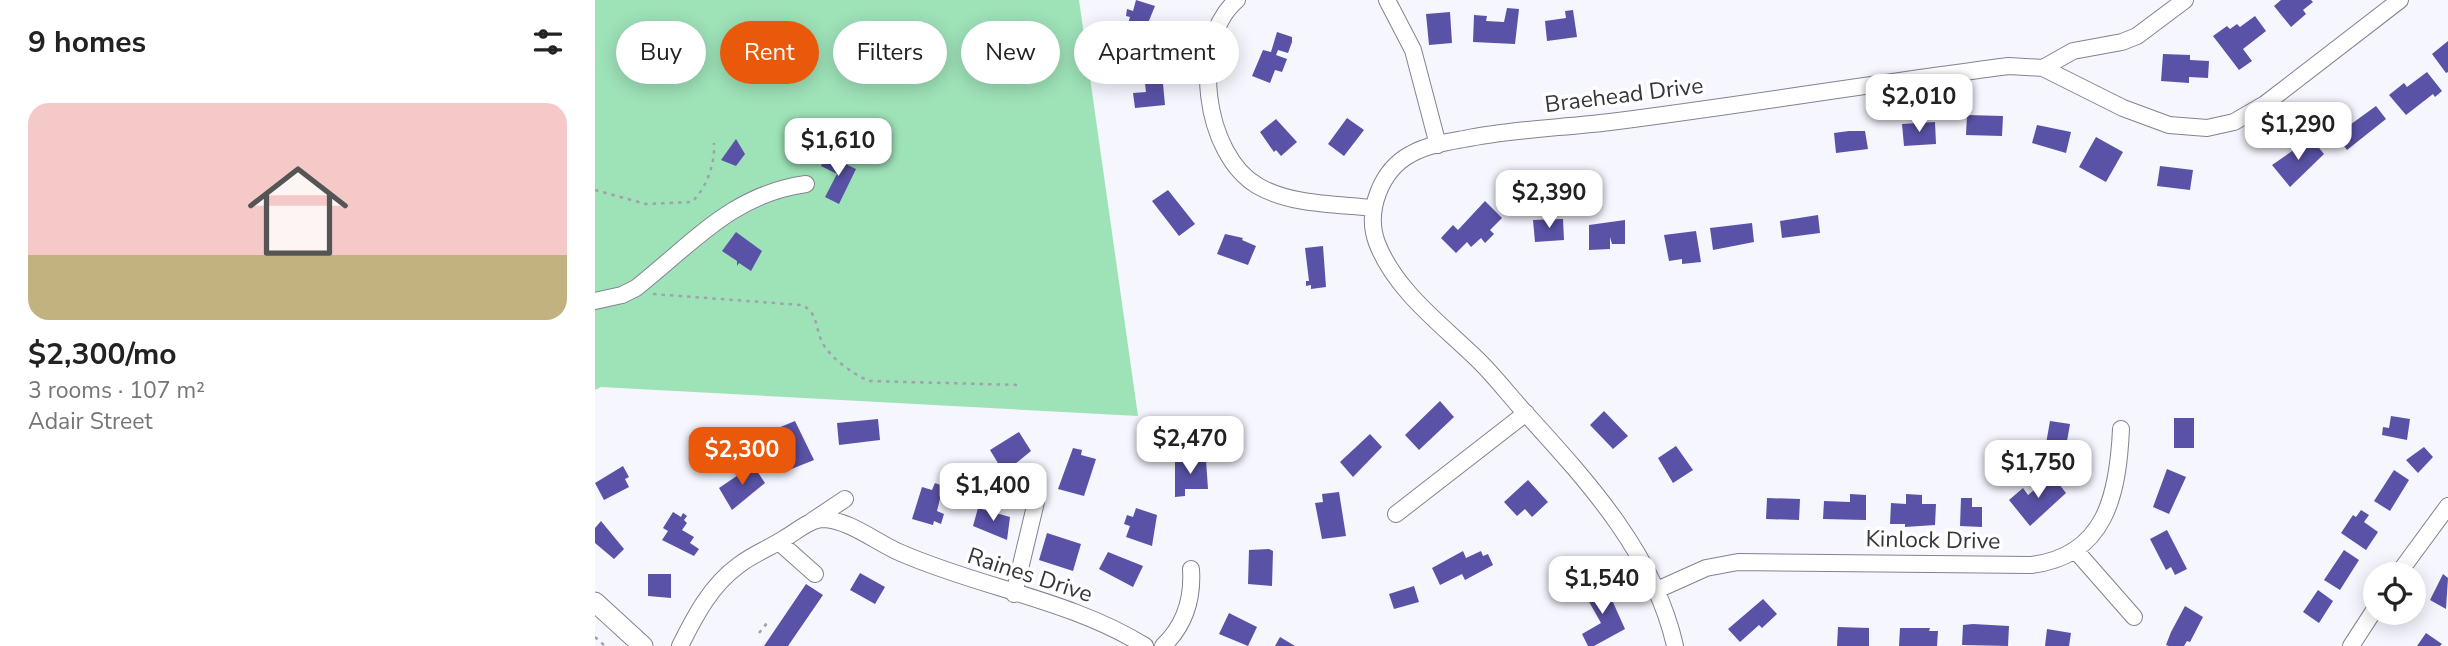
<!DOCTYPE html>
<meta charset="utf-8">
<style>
:root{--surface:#fff;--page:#f2f2f2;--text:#222;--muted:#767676;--accent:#ea580c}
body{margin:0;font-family:"Nunito Sans",sans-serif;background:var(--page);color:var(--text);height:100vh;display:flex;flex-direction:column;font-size:26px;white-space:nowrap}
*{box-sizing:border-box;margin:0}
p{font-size:23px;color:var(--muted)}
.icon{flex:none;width:38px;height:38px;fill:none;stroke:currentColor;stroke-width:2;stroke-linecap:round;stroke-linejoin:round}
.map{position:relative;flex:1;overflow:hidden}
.sheet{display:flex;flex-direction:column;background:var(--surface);width:595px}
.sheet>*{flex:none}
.hud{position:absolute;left:21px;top:21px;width:665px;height:63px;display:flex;gap:14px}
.buttons{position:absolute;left:1768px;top:562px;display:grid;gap:14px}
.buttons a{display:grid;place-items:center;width:63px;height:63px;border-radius:50%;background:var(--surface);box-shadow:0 4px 18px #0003;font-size:35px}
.price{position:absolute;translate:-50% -60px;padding:0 16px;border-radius:14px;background:#fff;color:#222;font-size:23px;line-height:46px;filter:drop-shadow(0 2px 4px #0008)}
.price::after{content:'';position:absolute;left:50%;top:42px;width:21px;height:16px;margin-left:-10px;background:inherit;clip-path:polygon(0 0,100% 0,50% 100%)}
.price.current{background:var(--accent);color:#fff}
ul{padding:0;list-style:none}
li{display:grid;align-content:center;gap:14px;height:371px;padding:0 28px}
li span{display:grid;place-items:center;height:217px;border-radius:21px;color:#555}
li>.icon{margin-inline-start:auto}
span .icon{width:126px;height:126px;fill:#fffc;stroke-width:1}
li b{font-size:30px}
h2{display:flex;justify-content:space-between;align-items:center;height:84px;padding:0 28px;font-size:30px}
.chip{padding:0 24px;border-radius:32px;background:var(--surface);box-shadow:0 4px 18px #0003;font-size:24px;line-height:63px}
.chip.current{background:var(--accent);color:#fff}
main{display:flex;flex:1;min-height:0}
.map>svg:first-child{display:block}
.green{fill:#9ee2b8}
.building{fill:#5a52a6}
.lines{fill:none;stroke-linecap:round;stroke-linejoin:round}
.minor-casing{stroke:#828390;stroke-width:18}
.major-casing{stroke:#828390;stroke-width:21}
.path{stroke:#a1a2a9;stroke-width:2.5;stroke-dasharray:3.5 5;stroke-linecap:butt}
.minor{stroke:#fff;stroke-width:16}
.major{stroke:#fff;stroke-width:19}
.labels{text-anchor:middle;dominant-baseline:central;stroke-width:7;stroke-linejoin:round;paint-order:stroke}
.street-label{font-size:23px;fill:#36363b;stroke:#fff}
</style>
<main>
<section class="sheet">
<h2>9 homes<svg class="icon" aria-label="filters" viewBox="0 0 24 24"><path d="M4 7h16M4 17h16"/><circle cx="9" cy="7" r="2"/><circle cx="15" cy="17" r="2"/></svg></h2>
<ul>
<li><span style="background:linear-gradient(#f6c9c9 70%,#c2b280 0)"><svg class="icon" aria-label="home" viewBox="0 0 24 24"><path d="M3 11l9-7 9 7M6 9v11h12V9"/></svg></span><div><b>$2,300/mo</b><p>3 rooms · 107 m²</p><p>Adair Street</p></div></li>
</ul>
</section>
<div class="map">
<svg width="1853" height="646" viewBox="0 0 1853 646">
<rect width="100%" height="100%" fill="#f5f6fe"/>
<path class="green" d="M0 0H484L543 416 6 387 0 390Z"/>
<path class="building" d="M541 0 560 6 547 38 530 33 535 17 531 16 532 9 538 11Z
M1686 0H1716L1718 2 1708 10 1711 14 1696 27 1679 6Z
M912 8 924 9 920 44 878 42 879 15 892 16 891 21 909 22Z
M978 10 982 37 952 41 950 21 971 18 970 11Z
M855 12 857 43 834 45 831 14Z
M1660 16 1671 31 1648 49 1657 61 1644 70 1618 36 1632 26 1635 29 1642 24 1645 27Z
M682 32 697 37V42L693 53 683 50 681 55 692 59 687 72 680 70 675 83 657 76 668 50 676 52Z
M1853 41V72L1851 73 1837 54Z
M1568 54 1595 55V60L1614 61 1613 78 1594 77V83L1566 81Z
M1832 72 1847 91 1840 97 1838 94 1811 115 1794 95 1809 83 1812 87Z
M567 73 570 105 540 108 538 93 551 92 549 75Z
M1781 106 1791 119 1752 150 1741 135Z
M1372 115 1408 116 1407 136 1371 135Z
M752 118 769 130 749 156 733 144Z
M681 119 702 142 686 156 681 150 679 152 665 132Z
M1340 122 1341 144 1309 146 1307 124Z
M1442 125 1476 132 1471 153 1437 143Z
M1254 131H1270L1273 149 1241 153 1239 133Z
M1501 137 1528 152 1511 182 1484 167Z
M1716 138 1729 154 1695 187 1677 165Z
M141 139 150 154 141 166 126 160Z
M231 155 261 169 244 204 230 197 242 174 226 166Z
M1565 166 1598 170 1595 190 1562 186Z
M573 190 600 224 584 236 557 201Z
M890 201 907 218 895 230 899 234 890 243 886 238 876 247 872 242 861 253 846 238 858 225 863 230Z
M1223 215 1225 233 1187 238 1185 221Z
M968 219 969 240 940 242 938 220Z
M1030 220V244H1017L1015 237V249L994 250V225Z
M1157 223 1159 242 1118 250 1115 228Z
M1101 231 1106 262 1087 264V259L1074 261 1069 235Z
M141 232 167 251 156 271 144 263 142 266V261L127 251Z
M630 234 648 238 647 240 661 246 653 265 622 254Z
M728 246 731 287 716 289V285L711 286V281H714L710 248Z
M845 401 859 417 824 450 810 435Z
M1009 411 1033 436 1018 449 995 425Z
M1796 416 1815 419 1812 440 1787 435 1788 427 1794 428Z
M1579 418H1599V448H1579Z
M283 419 285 440 244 445 242 423Z
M200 421 219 460 194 470 187 453 193 451 183 428Z
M1455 421 1475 424 1469 458 1449 455Z
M424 432 436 451 409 473 395 450Z
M775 434 787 447 758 477 745 462Z
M1081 446 1098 470 1078 483 1063 458Z
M1829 447 1838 457 1823 473 1811 460Z
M478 448 487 450 486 455 501 459 489 496 463 489Z
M580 460H611L613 489H590V496L580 497Z
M158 465 170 483 137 510 124 488Z
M28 466 34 477 30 479 34 487 9 500 0 483Z
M1572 469 1591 477 1574 514 1558 507Z
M1799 470 1814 480 1795 511 1779 501Z
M1457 475 1471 493 1435 526 1414 500 1428 488 1433 495Z
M933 480 953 502 937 517 930 509 922 516 909 502Z
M340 483 348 486 342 511 349 514 346 524 339 521 338 525 317 519 327 487 337 490Z
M744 492 751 536 727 539 720 503 728 502 727 494Z
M1255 494 1271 495V520L1228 519 1229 501 1255 502Z
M1311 494 1327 495V504H1341L1340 525 1310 527V524H1295L1296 503 1311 504Z
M1172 498 1205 499 1204 520 1171 519Z
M1366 498H1377V507H1387V527L1365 526Z
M383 508 415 517 412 540 378 526Z
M541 508 562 515 557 546 531 537 535 526 529 524 532 515 538 517Z
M1766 510 1774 515 1769 522 1783 532 1771 550 1746 533 1758 515 1761 517Z
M78 512 86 517 88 513 92 516 89 520 92 523 87 530 99 537 95 543 104 549 99 556 67 540 73 531 68 528Z
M6 521 29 549 19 559 0 543V528Z
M1572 530 1592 569 1580 575 1576 567 1571 570 1555 539Z
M452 533 486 544 478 571 444 560Z
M674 549 678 551 677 586 653 584 654 550Z
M1749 550 1764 560 1745 590 1729 580Z
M868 551 871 558 886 551 888 556 893 554 898 565 870 580 867 574 845 585 837 568Z
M513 552 548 566 538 587 504 569Z
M265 573 290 587 280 604 255 590Z
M53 574H76V598L53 596Z
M1848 574 1853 578 1851 609 1835 600Z
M1005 582 1009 591 1012 589 1030 629 999 646H993L987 634 1006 623 988 591Z
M211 584 228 595 193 646H169Z
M819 586 824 602 799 609 794 594Z
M1723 590 1738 601 1724 623 1708 612Z
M1168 599 1182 614 1167 628 1164 625 1145 642 1133 629Z
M1590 606 1608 617 1595 642 1592 641 1589 646H1574L1571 645 1576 632Z
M634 613 662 627 653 646 624 634Z
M1378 624 1414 626 1413 646 1367 645 1368 625Z
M1243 627 1274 628V646H1242Z
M1305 628H1335L1334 631H1343L1342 646H1304Z
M1452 629 1476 633 1474 646H1450Z
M1831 633 1847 644 1845 646H1822Z
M685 637 700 646H680Z"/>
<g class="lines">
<defs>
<path id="minor" d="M642 0C594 41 609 155 663 186 696 205 741 204 778 208
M792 0 818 50 843 145
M1448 68 1478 51 1527 42 1542 36 1590 0
M0 301 27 295 41 288C97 244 137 194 211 184
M801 514 931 413
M217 521 250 499
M184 542 220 574
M1481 551 1539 617
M1803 574 1853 506
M1062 590 1111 568 1143 562 1436 565C1511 556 1523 494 1526 429
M419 594 441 502
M85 646C100 616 116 585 144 565 158 554 175 548 190 538 201 532 215 519 228 519 255 520 282 543 306 553 386 588 476 600 550 646
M568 646C590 625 598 599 596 569
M1080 646C1060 556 995 484 934 417 916 398 900 376 881 358 846 324 800 290 782 243 770 211 786 170 816 154 832 145 852 142 869 139 917 129 966 128 1015 122 1148 105 1281 83 1414 66L1448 68 1528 108 1574 125 1612 128 1639 122 1670 104 1805 0
M1756 646 1780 609"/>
<path id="major" d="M0 602 48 646"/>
</defs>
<use href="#minor" class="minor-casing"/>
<use href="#major" class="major-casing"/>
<path class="path" d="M0 190 51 204 97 202C112 187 120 164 119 143
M58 294 207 305C223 313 220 327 227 342 235 358 258 374 274 381L425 385
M164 633 172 623
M0 637 10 646"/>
<use href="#minor" class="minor"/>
<use href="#major" class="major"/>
</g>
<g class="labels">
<g class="street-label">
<text transform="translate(1029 95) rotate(-7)">Braehead Drive</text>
<text transform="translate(1338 540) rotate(1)">Kinlock Drive</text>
<text transform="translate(435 575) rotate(18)">Raines Drive</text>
</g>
</g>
</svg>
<div class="buttons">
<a><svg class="icon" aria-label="locate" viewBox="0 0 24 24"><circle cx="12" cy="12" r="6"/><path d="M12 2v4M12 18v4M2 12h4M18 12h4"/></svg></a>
</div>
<b class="price" style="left:1324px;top:134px">$2,010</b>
<b class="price" style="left:1703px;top:162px">$1,290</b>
<b class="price" style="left:243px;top:178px">$1,610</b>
<b class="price" style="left:954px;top:230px">$2,390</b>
<b class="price" style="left:595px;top:476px">$2,470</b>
<b class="price current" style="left:147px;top:487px">$2,300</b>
<b class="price" style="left:1443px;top:500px">$1,750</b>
<b class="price" style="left:398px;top:523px">$1,400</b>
<b class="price" style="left:1007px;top:616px">$1,540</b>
<div class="hud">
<a class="chip">Buy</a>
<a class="chip current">Rent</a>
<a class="chip">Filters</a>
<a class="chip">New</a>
<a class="chip">Apartment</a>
</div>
</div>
</main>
